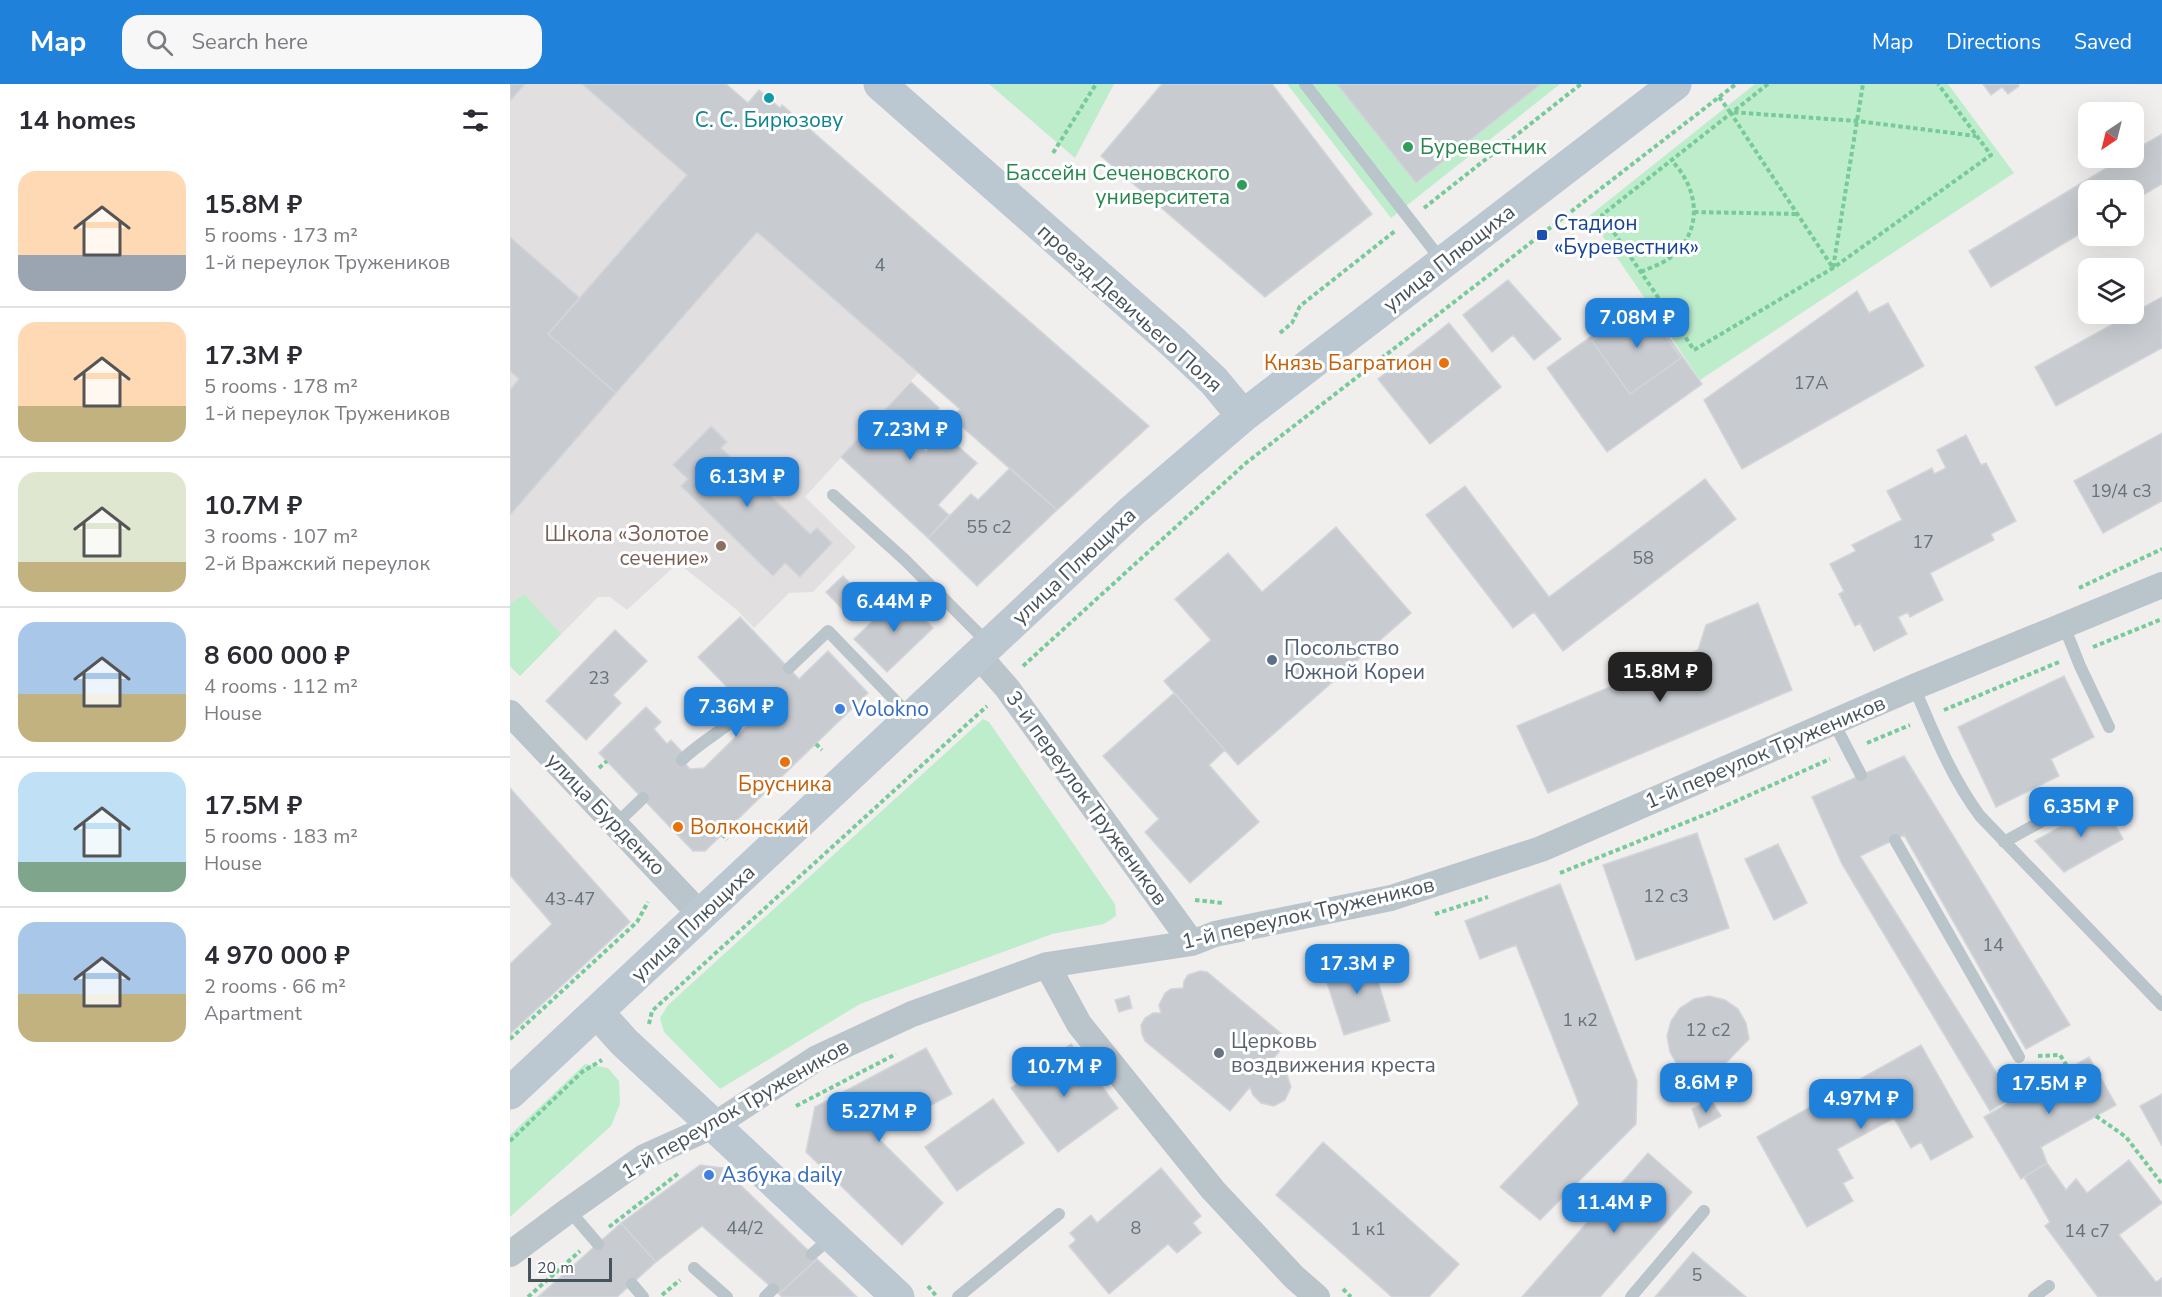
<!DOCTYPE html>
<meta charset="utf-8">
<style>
:root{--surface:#fff;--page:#f7f7f7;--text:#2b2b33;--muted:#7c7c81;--line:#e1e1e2;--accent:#1f81da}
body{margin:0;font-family:"Nunito Sans",sans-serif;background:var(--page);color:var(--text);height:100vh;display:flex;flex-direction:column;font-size:22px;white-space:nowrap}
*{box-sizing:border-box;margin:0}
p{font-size:20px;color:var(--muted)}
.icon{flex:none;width:33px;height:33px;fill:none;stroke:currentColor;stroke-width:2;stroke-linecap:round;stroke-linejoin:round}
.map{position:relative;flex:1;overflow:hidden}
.panel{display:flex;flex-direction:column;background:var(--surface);width:510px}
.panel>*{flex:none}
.needle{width:39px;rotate:215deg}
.buttons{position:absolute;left:1568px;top:18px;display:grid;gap:12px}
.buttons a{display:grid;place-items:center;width:66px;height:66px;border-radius:12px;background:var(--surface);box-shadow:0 6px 24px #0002;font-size:30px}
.scale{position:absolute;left:18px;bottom:15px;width:84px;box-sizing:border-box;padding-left:6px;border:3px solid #47535b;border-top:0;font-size:16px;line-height:21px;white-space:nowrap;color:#47535b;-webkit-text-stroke:4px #fff;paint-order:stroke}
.price{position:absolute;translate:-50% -51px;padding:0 14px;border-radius:12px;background:var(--accent);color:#fff;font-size:20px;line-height:39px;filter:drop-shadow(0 2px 3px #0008)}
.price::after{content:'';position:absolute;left:50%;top:36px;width:18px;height:14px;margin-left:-9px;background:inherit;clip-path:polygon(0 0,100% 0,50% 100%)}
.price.active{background:#222;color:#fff}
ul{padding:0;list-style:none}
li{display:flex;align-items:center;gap:18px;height:150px;padding:0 18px}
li+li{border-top:2px solid var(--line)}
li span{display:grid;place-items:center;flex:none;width:168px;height:120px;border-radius:18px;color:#555}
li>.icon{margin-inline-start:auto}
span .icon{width:72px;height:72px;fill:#fffc;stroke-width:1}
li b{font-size:26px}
h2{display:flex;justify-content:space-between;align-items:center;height:72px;padding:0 18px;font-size:26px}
header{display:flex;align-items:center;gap:36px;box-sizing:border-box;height:84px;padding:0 30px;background:var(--accent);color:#fff}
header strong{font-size:28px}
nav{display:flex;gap:33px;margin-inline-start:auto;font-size:21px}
.search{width:420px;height:54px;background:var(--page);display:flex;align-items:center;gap:15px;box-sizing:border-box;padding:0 21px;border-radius:18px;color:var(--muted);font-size:22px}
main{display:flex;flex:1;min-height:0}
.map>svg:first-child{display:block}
.education{fill:#e2dfe0}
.green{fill:#beedcc}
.building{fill:#c8ccd1;stroke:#d2d5d9;stroke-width:1.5}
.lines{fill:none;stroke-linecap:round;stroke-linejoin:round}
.path{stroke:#77ca9a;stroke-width:4;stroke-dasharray:4.5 3;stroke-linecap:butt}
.lane{stroke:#bac4cb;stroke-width:12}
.street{stroke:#bac4cb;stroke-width:26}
.secondary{stroke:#bcc8d1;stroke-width:33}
.culture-dot{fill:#0f9aa8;stroke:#fff;stroke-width:2}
.leisure-dot{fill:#2e9e5b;stroke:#fff;stroke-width:2}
.transit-dot{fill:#1a4fb4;stroke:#fff;stroke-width:2}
.food-dot{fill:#e8710a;stroke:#fff;stroke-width:2}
.education-dot{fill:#8d6e63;stroke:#fff;stroke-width:2}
.service-dot{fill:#5c6f8a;stroke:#fff;stroke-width:2}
.shop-dot{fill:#3f7fe0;stroke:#fff;stroke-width:2}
.worship-dot{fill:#6b7280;stroke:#fff;stroke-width:2}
.labels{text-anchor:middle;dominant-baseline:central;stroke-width:6;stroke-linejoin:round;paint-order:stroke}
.number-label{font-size:18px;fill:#677178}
.culture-label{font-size:21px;fill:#0d838f;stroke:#fff}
.leisure-label{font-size:21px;fill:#27864d;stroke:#fff;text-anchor:start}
.transit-label{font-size:21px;fill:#164399;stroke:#fff;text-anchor:start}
.street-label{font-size:21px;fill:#47535b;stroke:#fff}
.food-label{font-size:21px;fill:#c56008;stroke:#fff;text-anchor:end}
.education-label{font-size:21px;fill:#785e54;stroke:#fff;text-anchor:end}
.service-label{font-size:21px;fill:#4e5e75;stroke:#fff;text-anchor:start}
.shop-label{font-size:21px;fill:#366cbe;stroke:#fff;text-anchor:start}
.worship-label{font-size:21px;fill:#5b616d;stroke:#fff;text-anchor:start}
</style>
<header>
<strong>Map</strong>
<div class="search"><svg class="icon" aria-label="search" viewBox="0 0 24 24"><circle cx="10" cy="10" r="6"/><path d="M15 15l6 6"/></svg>Search here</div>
<nav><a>Map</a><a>Directions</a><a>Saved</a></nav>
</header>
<main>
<section class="panel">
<h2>14 homes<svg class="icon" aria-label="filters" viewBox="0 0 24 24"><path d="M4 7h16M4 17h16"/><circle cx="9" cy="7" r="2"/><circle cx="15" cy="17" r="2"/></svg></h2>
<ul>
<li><span style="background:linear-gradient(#ffd9b3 70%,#9aa5b1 0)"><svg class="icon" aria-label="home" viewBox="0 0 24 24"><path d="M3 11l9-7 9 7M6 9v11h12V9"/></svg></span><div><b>15.8M ₽</b><p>5 rooms · 173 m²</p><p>1-й переулок Тружеников</p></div></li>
<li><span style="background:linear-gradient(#ffd9b3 70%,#c2b280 0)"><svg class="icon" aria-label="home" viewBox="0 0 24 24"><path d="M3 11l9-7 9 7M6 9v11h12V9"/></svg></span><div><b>17.3M ₽</b><p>5 rooms · 178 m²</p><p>1-й переулок Тружеников</p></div></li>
<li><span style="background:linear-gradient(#dfe7d0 75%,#c2b280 0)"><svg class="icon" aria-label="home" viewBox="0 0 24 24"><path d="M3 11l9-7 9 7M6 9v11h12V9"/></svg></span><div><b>10.7M ₽</b><p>3 rooms · 107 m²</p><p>2-й Вражский переулок</p></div></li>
<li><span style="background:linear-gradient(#a9c7e8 60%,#c2b280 0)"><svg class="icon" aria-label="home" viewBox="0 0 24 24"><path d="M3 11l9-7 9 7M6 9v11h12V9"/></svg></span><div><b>8 600 000 ₽</b><p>4 rooms · 112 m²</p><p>House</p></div></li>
<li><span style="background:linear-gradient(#bfe0f5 75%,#7fa58c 0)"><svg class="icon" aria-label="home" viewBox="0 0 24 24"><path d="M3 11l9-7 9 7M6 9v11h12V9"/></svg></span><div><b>17.5M ₽</b><p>5 rooms · 183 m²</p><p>House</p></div></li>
<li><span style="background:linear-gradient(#a9c7e8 60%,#c2b280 0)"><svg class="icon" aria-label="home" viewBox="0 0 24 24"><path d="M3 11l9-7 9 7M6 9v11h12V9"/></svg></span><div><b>4 970 000 ₽</b><p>2 rooms · 66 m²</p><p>Apartment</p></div></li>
</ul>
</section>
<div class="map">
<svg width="1652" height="1213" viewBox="0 0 1652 1213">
<rect width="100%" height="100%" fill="#f1eeee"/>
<path class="education" d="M0 0H216L238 19 249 6 269 24 272 21 639 342 547 426 442 334 450 325 408 289 295 413 346 463 303 508 279 509 244 544 227 526 168 479 117 526 100 513H88L10 592 0 582Z"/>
<path class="green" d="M479 0H604L565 74Z
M777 0H1050L881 134Z
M1245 0H1438L1504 89 1190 296 1079 132Z
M14 510 51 550 10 592 0 582V520Z
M473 635 479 638 605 820 606 832 594 840 542 850 350 920 210 1005 154 948 150 934 158 921Z
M75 980 98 984 109 997 110 1020 101 1042 0 1133V1051Z"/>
<path class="building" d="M0 0H15L0 17Z
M72 0H216L238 19 249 6 270 24 272 21 639 342 547 426 442 334 450 325 247 148 106 309 38 250 177 91Z
M652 0H762L862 130 755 213 591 72Z
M827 0H1031L906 99Z
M1473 0H1508L1509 2 1498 10 1492 3 1481 11Z
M1652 50V100L1623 117V106H1578V145L1481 203 1459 167 1613 74H1623V67Z
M0 153 70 214 38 250 106 309 0 431V306L9 295 0 287Z
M998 196 1051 255 1024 276 1003 251 982 268 953 231Z
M1347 207 1359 229 1378 219 1414 282 1232 385 1194 316Z
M1652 213V264L1546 322 1525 283Z
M1132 216 1192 300 1097 368 1037 284Z
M1133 220 1171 274 1120 310 1082 257Z
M939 239 991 303 920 360 868 295Z
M401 298 429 324 401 354 416 368 433 349 467 379 428 421 439 431 418 454 331 373Z
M201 342 217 358 211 364 300 450 307 444 322 459 290 493 275 479 263 492 171 402 178 395 163 381Z
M1652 349V417L1593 449 1564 397Z
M1456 351 1471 381 1476 379 1506 437 1481 450 1484 456 1420 489 1433 516 1400 533 1398 528 1388 533 1397 550 1364 567 1350 539 1345 542 1329 510 1334 507 1320 480 1346 467 1342 461 1392 436 1377 407 1422 384 1424 390 1436 384 1427 366Z
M500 384 547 426 467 502 418 454 461 410 468 416Z
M1195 395 1226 435 1053 567 1024 528 1003 544 916 431 955 402 1039 513Z
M826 443 901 529 728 681 654 597 701 556 665 515 718 469 752 508Z
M333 492 356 516 339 532 316 508Z
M391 510 423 544 377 588 344 555Z
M1248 519 1282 606 1038 709 1007 642 1188 566 1196 541Z
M230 533 289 595 318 567 358 609 195 767H183L89 669 136 623 151 638 144 645 157 660 161 656 173 669 169 673 180 685 194 684 246 633 188 573Z
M105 546 137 577 103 611 111 619 76 656 36 617Z
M1554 592 1584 653 1541 675 1549 692 1486 723 1448 643Z
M664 609 715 666 699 681 749 738 680 799 635 748 649 735 593 672Z
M1394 672 1560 941 1516 965 1394 751 1350 772 1502 1013 1480 1027 1332 780 1302 713Z
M0 704 120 838 0 950V880L42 840 0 791Z
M1593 719 1613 755 1554 788 1525 757Z
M1187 749 1219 844 1126 876 1093 781Z
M1268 760 1297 819 1264 836 1235 775Z
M1050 800 1127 997 1126 1040 1030 1136 990 1103 1069 1020 1006 861 970 875 955 837Z
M860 871 880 937 834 951 813 886Z
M690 887 697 888 779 956 757 982 768 983 777 991 781 1003 775 1016 764 1022 751 1019 743 1011 740 1003 720 1027 635 957 632 950 631 941 635 934 643 929H651L649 921 655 909 661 905 673 904 674 897 678 891Z
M619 912 622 924 609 928 605 916Z
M1199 912 1215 916 1228 925 1236 939 1239 955 1209 986 1168 982 1160 968 1157 952 1161 937 1170 924 1184 915Z
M561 960 608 1024 548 1068 501 1004Z
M1411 961 1463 1053 1421 1076 1411 1058 1401 1064 1384 1034 1327 1065 1343 1094 1333 1099 1343 1117 1297 1143 1247 1053Z
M416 964 442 1010 365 1051 433 1119 392 1161 296 1068 305 1023Z
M1579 973 1606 1021 1531 1063 1537 1079 1511 1095 1474 1033Z
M1652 1010V1062L1630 1022Z
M483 1015 514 1059 447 1107 415 1063Z
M1201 1016 1211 1032 1189 1044 1182 1025Z
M813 1058 949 1180 919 1213H882L766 1111Z
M1138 1069 1182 1108 1090 1213H1012Z
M1619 1076 1652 1119 1609 1151 1646 1198 1652 1194V1213H1588L1535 1142 1540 1138 1514 1093 1537 1079 1556 1106 1566 1095 1577 1109Z
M190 1081 213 1084 307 1175 269 1210 192 1142 146 1178 111 1139Z
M651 1084 691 1132 683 1139 691 1149 667 1169 658 1160 599 1210 559 1162 566 1156 560 1149 581 1131 587 1139Z
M111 1139 146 1178 107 1213H28Z
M1183 1168 1236 1213H1145Z
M307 1175 335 1201 347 1213H272L269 1210Z"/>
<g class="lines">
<path class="path" d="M1258 0 1092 131 1184 266 1323 184 1481 71 1428 0
M1209 13 1220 28 1347 37 1466 52
M1220 28 1323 184 1353 0
M543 69 586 0
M914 124 1071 0
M1184 128 1287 130
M1131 188C1139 184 1149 181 1157 176 1194 150 1190 106 1162 77
M770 249 782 239 790 222 885 147
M1569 504 1652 465
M1583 563 1652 535
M513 582 736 379 1226 0
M1434 626 1549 578
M1357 659 1400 641
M306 660 312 666
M89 684 97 677
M212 750 217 756
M1050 789 1204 727 1320 675
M685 816 713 819
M925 830 978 813
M139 940 142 927 477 622
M0 955 127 838 138 818
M1528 972 1550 971 1559 985
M286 1022 386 970
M1586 1032 1616 1053 1652 1100
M0 1057 72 988 92 976
M99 1143 169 1089
M418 1202 427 1213
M833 1205 841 1213
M152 1211 170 1196
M18 1213 70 1167"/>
<path class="lane" d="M795 0 932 177
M323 411 395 476 479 560
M1554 542 1570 582 1599 643
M279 584 318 547 401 633
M1404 603C1423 647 1441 693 1470 732L1652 921
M1324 639 1351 691
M172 676C192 656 218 644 238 624
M106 740 133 714
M1385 756 1509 973
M1494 758 1581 710
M59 1126 88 1160
M302 1170 322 1153
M184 1184 217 1213
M122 1200 133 1213
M255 1213 263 1205
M448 1213 549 1130
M1121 1213 1194 1127
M1524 1213 1539 1202"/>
<path class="street" d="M469 572 497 604 682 859
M0 629 191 831
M537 881 569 940 703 1106 784 1193 807 1213
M0 1170 59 1126 134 1073 203 1042 307 974 402 930 537 881 682 859 705 850 881 814 1031 765 1404 603 1652 501"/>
<path class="secondary" d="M370 0 664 259 704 297 733 332
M87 928 114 958 388 1213
M0 1009 621 428 733 332 1165 0"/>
</g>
<circle class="culture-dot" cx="259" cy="14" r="6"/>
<g class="leisure-dot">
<circle cx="898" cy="63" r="6"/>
<circle cx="732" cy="101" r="6"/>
</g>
<rect class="transit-dot" x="1026" y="145" width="12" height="12" rx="3"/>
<g class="food-dot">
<circle cx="934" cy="279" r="6"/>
<circle cx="275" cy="678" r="6"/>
<circle cx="168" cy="743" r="6"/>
</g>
<circle class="education-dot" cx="211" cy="462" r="6"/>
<circle class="service-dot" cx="762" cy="576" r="6"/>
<g class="shop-dot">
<circle cx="330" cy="625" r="6"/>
<circle cx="199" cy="1091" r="6"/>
</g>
<circle class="worship-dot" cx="709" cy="969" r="6"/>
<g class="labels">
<g class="number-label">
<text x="370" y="181">4</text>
<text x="1301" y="299">17А</text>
<text x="1611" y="407">19/4 с3</text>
<text x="479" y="443">55 с2</text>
<text x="1413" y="458">17</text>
<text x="1133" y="474">58</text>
<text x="89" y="594">23</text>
<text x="1156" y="812">12 с3</text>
<text x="60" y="815">43-47</text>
<text x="1483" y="861">14</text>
<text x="1070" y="936">1 к2</text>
<text x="1198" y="946">12 с2</text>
<text x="235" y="1144">44/2</text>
<text x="626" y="1144">8</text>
<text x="858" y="1145">1 к1</text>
<text x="1577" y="1147">14 с7</text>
<text x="1187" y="1191">5</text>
</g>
<g class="culture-label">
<text x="259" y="36">С. С. Бирюзову</text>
</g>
<g class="leisure-label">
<text x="910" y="63">Буревестник</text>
<text x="720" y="89" text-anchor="end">Бассейн Сеченовского<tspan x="720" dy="24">университета</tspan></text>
</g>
<g class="transit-label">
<text x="1044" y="139">Стадион<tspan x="1044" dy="24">«Буревестник»</tspan></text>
</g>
<g class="street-label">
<text transform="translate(939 174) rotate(-38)">улица Плющиха</text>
<text transform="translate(620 224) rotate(42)">проезд Девичьего Поля</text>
<text transform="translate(564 482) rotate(-43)">улица Плющиха</text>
<text transform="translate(1255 668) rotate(-23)">1-й переулок Тружеников</text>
<text transform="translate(577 714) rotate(54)">3-й переулок Тружеников</text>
<text transform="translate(96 730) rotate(46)">улица Бурденко</text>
<text transform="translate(798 829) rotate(-13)">1-й переулок Тружеников</text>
<text transform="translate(183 839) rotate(-43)">улица Плющиха</text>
<text transform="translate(225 1025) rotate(-30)">1-й переулок Тружеников</text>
</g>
<g class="food-label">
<text x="922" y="279">Князь Багратион</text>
<text x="275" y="700" text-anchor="middle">Брусника</text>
<text x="180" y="743" text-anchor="start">Волконский</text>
</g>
<g class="education-label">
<text x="199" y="450">Школа «Золотое<tspan x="199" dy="24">сечение»</tspan></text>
</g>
<g class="service-label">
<text x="774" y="564">Посольство<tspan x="774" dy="24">Южной Кореи</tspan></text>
</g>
<g class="shop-label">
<text x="342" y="625">Volokno</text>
<text x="211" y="1091">Азбука daily</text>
</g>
<g class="worship-label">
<text x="721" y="957">Церковь<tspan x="721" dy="24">воздвижения креста</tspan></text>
</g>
</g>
</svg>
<div class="buttons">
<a><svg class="needle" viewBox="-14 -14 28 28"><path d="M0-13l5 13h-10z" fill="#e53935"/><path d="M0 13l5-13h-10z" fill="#7c7c81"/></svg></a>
<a><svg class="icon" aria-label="locate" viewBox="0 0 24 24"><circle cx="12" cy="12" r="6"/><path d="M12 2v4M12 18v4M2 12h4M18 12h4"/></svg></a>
<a><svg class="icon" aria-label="layers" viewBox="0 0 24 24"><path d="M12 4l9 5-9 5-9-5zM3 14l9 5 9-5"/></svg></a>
</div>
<div class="scale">20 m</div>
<b class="price" style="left:1127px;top:265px">7.08M ₽</b>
<b class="price" style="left:400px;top:377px">7.23M ₽</b>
<b class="price" style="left:237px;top:424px">6.13M ₽</b>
<b class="price" style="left:384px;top:549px">6.44M ₽</b>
<b class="price active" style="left:1150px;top:619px">15.8M ₽</b>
<b class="price" style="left:226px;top:654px">7.36M ₽</b>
<b class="price" style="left:1571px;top:754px">6.35M ₽</b>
<b class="price" style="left:847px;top:911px">17.3M ₽</b>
<b class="price" style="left:554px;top:1014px">10.7M ₽</b>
<b class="price" style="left:1196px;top:1030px">8.6M ₽</b>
<b class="price" style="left:1539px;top:1031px">17.5M ₽</b>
<b class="price" style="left:1351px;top:1046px">4.97M ₽</b>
<b class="price" style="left:369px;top:1059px">5.27M ₽</b>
<b class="price" style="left:1104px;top:1150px">11.4M ₽</b>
</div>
</main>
